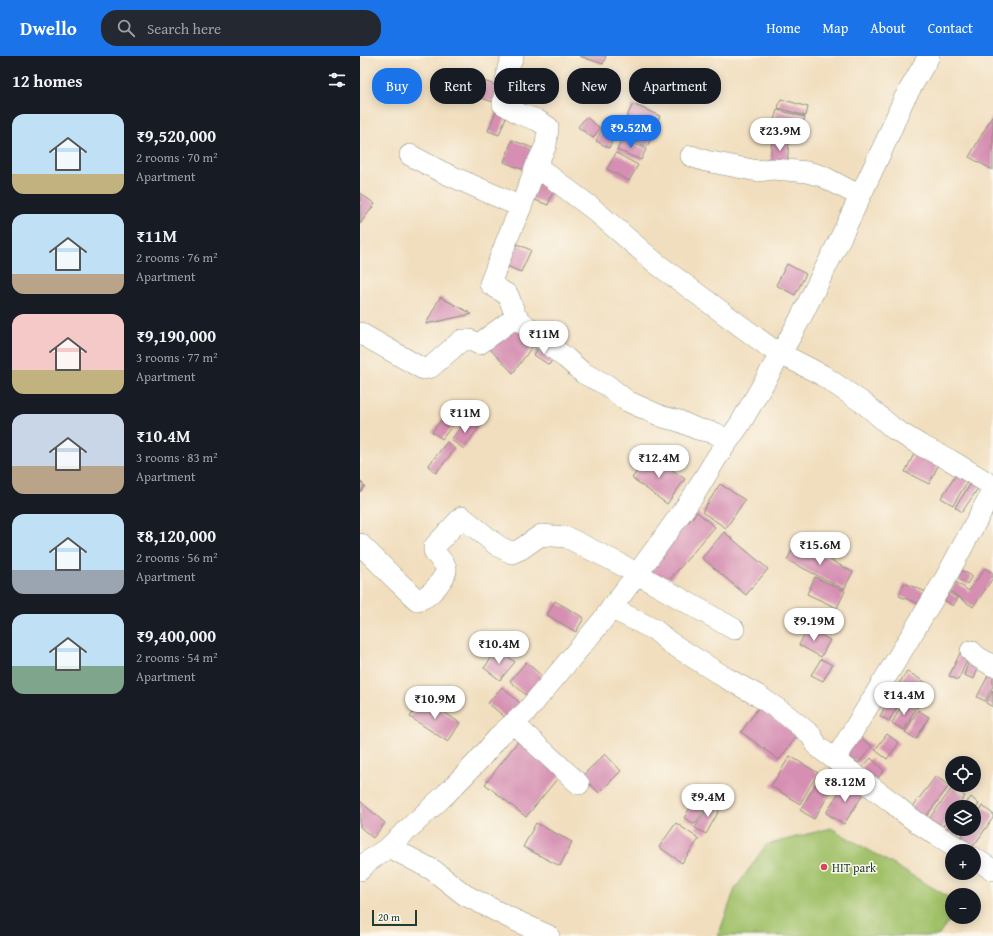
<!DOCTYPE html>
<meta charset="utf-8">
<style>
:root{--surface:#171b24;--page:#242831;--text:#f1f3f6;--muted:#9ea1a6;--accent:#1a73e8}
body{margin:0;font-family:"Gentium Book Plus",serif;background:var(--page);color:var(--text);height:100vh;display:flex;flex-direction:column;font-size:15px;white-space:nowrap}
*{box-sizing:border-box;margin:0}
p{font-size:13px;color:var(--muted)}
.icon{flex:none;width:22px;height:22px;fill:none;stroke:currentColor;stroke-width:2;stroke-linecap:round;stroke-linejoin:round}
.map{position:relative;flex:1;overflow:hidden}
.side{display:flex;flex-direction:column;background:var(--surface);width:360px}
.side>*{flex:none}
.banner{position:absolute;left:12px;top:12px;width:380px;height:36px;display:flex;gap:8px}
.tools{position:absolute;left:585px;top:700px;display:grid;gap:8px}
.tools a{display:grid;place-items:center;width:36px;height:36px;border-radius:50%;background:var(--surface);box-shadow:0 2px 10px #0003;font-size:20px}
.scale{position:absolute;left:12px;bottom:10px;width:45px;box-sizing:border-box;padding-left:4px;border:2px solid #1f3d34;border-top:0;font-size:11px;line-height:14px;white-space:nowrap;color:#1f3d34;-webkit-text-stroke:3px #fbf7ec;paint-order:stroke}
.price{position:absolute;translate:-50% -34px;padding:0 9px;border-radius:14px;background:#fff;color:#222;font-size:13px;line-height:26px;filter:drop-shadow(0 1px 2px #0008)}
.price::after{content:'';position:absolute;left:50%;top:24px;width:12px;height:9px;margin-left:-6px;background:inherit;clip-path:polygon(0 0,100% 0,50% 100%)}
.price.on{background:var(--accent);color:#fff}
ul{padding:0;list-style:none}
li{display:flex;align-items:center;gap:12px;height:100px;padding:0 12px}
li span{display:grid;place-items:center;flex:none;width:112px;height:80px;border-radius:12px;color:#555}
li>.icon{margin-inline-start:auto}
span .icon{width:48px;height:48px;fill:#fffc;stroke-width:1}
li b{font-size:17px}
h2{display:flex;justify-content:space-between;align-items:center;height:48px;padding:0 12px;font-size:17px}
.tag{padding:0 14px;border-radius:16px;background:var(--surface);box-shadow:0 2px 10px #0003;font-size:14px;line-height:36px}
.tag.on{background:var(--accent);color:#fff}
header{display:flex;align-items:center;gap:24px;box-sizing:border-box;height:56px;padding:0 20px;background:var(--accent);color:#fff}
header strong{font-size:19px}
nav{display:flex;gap:22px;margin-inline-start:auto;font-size:14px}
.search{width:280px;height:36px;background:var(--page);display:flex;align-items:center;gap:10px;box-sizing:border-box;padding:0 14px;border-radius:16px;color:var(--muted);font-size:15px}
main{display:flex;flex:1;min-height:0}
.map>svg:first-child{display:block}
.pitch{fill:#a1c169;stroke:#607f4e}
.building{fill:#d68fb2}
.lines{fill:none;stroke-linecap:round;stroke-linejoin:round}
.minor-casing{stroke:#888e79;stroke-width:22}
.minor{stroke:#fff;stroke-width:21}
.poi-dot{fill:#d1495b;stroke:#fbf7ec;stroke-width:1.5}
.labels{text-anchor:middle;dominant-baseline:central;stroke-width:3;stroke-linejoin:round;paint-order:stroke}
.poi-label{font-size:12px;fill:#1f3d34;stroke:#fbf7ec;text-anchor:start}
</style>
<header>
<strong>Dwello</strong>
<div class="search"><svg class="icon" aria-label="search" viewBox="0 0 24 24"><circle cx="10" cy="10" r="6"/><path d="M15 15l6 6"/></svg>Search here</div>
<nav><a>Home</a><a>Map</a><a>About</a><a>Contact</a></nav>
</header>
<main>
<section class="side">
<h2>12 homes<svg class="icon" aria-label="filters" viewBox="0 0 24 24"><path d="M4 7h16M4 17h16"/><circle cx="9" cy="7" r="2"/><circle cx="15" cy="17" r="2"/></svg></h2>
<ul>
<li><span style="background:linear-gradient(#bfe0f5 75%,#c2b280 0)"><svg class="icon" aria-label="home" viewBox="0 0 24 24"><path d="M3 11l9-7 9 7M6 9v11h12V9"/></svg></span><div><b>₹9,520,000</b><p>2 rooms · 70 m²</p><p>Apartment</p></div></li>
<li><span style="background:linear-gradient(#bfe0f5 75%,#b9a48a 0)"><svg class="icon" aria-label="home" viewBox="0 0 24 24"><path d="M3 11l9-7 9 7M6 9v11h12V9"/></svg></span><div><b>₹11M</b><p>2 rooms · 76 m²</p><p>Apartment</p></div></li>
<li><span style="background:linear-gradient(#f6c9c9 70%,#c2b280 0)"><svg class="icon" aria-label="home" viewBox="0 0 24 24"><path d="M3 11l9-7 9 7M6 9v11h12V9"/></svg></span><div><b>₹9,190,000</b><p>3 rooms · 77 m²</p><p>Apartment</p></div></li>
<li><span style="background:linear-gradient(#c9d6e8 65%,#b9a48a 0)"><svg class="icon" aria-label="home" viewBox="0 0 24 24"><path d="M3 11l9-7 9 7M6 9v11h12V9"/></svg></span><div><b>₹10.4M</b><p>3 rooms · 83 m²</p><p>Apartment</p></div></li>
<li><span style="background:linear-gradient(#bfe0f5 70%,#9aa5b1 0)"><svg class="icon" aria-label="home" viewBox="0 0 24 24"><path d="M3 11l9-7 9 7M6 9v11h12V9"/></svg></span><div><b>₹8,120,000</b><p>2 rooms · 56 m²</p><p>Apartment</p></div></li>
<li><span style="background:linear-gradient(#bfe0f5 65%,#7fa58c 0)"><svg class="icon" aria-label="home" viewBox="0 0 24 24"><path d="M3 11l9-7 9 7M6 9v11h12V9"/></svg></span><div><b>₹9,400,000</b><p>2 rooms · 54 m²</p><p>Apartment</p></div></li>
</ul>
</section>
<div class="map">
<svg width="633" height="880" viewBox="0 0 633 880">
<rect width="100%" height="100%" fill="#fbf7ec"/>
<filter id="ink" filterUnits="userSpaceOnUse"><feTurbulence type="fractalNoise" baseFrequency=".025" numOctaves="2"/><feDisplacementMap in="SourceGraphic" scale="8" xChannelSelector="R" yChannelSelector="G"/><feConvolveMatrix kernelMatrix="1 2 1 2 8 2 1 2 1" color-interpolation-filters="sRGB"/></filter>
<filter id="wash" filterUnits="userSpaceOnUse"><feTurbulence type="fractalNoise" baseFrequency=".012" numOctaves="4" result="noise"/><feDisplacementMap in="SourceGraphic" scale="16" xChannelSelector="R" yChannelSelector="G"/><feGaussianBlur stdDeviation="0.9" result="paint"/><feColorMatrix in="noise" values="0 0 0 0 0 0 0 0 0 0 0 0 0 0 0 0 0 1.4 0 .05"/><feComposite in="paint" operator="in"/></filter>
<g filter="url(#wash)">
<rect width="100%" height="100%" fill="#f1debe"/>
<path class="pitch" d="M471 772 592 843V861L578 880H358L375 833 406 789Z"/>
<g id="blocks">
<path class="building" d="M219 0H246L243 8Z
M151 17 174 26 169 40 146 31Z
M106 19 141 31 136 47 101 35Z
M147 36 167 42 163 55Z
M421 43 448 51 446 60 418 52Z
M273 48 300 60 293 77 265 64Z
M137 52 148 56 139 79 128 75Z
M417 54 445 61 442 71 414 64Z
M633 59V114L609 101Z
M226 61 240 72 233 82 218 71Z
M267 67 293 78 287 91 262 79Z
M414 68 440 73 438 82 412 76Z
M242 73 255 80 249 92 236 85Z
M262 82 286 93 281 104 257 94Z
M412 82 429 84 427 111 410 109Z
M152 84 178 94 169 116 144 106Z
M256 97 278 109 269 125 247 113Z
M171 124 194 133 188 149 165 140Z
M0 137 15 148 0 168Z
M152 186 171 194 161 216 142 208Z
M427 208 446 218 435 239 416 229Z
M80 241 112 258 66 268Z
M151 266 177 284 153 317 125 288Z
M179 290 195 299 189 309 174 299Z
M88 355 98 363 82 383 72 376Z
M107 362 119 371 104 393 91 384Z
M87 386 95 393 76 417 68 410Z
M557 392 581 404 569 428 545 416Z
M290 398 325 423 307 448 272 422Z
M598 416 609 423 593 449 581 442Z
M614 423 621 428 602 456 595 451Z
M0 425 5 430 0 436Z
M360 428 385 444 366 472 342 456Z
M337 456 355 471 305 529 287 514Z
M364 476 408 513 386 539 342 502Z
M436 486 493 516 484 533 427 504Z
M595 511 612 520 607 528 591 519Z
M625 512 633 517V522L613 551 590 535 596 526 609 535Z
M455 521 485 535 477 552 447 538Z
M544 527 569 537 564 550 539 540Z
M583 533 598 542 593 550 578 540Z
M195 545 224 562 216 576 187 559Z
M448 572 470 584 461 601 439 589Z
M138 593 155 606 140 624 124 612Z
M602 593 611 597 598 624 589 620Z
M610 602 620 606 614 623 604 619Z
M461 603 472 609 463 625 451 619Z
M166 606 183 621 167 640 150 625Z
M631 614 633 615V630L625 645 617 641Z
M547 615 571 630 557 652 533 637Z
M142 631 160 647 147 663 128 647Z
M633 634V651L626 647Z
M530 641 540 646 529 665 520 660Z
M63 642 100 667 88 686 50 661Z
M543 647 555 654 544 674 532 667Z
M399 651 437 680 419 704 381 676Z
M558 654 569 661 556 683 545 676Z
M527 678 539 687 527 703 515 694Z
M497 679 512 690 499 707 484 697Z
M159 684 201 718 166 761 125 728Z
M245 698 261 715 239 737 222 720Z
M430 700 458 717 440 748 411 730Z
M511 702 524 715 513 728 500 714Z
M576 720 589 730 561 767 548 757Z
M460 721 474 730 454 763 440 754Z
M485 726 504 737 484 768 466 757Z
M593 731 605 740 597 751H592V758L578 777 565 768Z
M338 738 349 744 335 768 324 762Z
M611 741 619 748 614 755V751H603Z
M0 745 25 767 13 782 0 771Z
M351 745 361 751 346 778 335 772Z
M622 750 633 758V762L610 795 597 786 607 773H614V762Z
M592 766V773H600L592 785 583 778Z
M176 767 212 786 200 810 163 791Z
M316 767 339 783 322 807 299 791Z"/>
</g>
</g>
<g filter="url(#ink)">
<use href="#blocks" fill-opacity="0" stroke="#888e79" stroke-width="1"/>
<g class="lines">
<defs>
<path id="minor" d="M153 0 148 12 143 48 160 58 177 64 188 71 186 89 176 110 161 151 150 176 130 228 148 239 156 261 190 290 206 302 223 317 247 329 267 345 303 361 319 365 337 373 355 377 368 385
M50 99 80 115 161 151
M331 100 346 105 398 115 412 113 426 114 447 116 462 120 500 140
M176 110 232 152 297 208 420 299 439 265 480 183 527 83 543 45 569 0
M0 277 63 313 71 311 102 284H110L119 288 156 261
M0 488 33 521 57 544C62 543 66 541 69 538 74 535 88 518 86 512 85 507 78 501 75 497L74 494V491L102 461 138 490 152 497 161 493 181 479 206 481 258 507 374 573
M251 552 295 574 309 586 366 622 397 639 425 658 450 678 458 691 533 747C554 767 579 780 603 795
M611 595 616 600 633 610
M153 667 219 728
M475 704 543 593 585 523 633 434
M29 791 73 814 105 839 148 861 189 880
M614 802 633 814
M0 814 7 806 29 791 87 737 118 705 141 678 166 656 242 565 302 484 334 439 357 401 380 368 420 299 433 304 462 319 506 349 534 373 562 390 590 404 633 430"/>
</defs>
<use href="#minor" class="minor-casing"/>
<use href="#minor" class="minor"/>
</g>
</g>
<circle class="poi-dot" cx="464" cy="811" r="4"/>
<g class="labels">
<g class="poi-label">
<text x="472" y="811">HIT park</text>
</g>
</g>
</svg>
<div class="tools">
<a><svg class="icon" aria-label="locate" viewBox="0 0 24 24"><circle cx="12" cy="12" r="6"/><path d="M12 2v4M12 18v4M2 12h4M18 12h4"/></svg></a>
<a><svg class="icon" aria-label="layers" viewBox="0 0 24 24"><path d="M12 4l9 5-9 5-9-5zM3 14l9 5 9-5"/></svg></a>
<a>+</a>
<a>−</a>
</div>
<div class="scale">20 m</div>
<b class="price on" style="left:271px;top:93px">₹9.52M</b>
<b class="price" style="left:420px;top:96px">₹23.9M</b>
<b class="price" style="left:184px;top:299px">₹11M</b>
<b class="price" style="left:105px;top:378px">₹11M</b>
<b class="price" style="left:299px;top:423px">₹12.4M</b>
<b class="price" style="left:460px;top:510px">₹15.6M</b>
<b class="price" style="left:454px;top:586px">₹9.19M</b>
<b class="price" style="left:139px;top:609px">₹10.4M</b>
<b class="price" style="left:544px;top:660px">₹14.4M</b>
<b class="price" style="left:75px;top:664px">₹10.9M</b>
<b class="price" style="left:485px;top:747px">₹8.12M</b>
<b class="price" style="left:348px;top:762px">₹9.4M</b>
<div class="banner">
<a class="tag on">Buy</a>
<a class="tag">Rent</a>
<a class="tag">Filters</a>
<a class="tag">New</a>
<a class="tag">Apartment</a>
</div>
</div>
</main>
